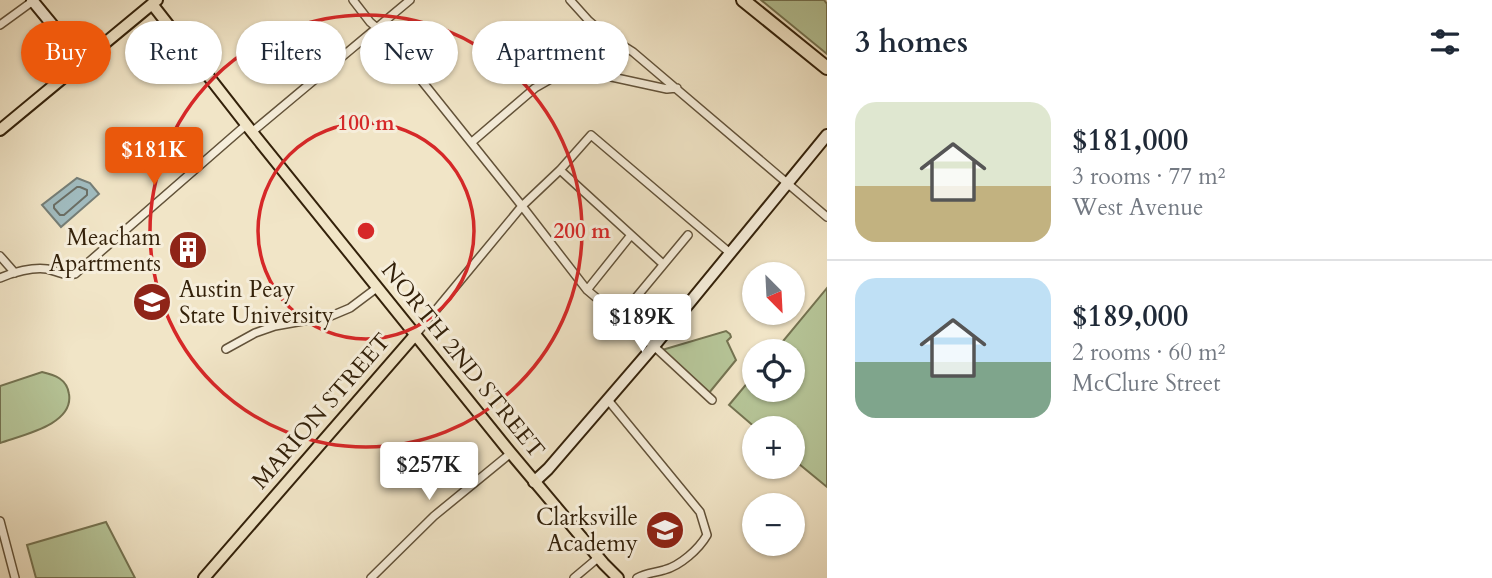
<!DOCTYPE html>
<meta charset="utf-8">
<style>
:root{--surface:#fff;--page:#f6f6f7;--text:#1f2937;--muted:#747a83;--line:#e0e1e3;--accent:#ea580c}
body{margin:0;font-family:Cardo,serif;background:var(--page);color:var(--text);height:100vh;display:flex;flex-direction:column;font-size:26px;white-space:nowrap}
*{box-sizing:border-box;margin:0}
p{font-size:23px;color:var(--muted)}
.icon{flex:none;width:38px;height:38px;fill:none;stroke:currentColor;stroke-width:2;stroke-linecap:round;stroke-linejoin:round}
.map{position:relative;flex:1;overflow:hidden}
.sheet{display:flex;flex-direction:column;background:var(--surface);width:665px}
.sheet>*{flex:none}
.top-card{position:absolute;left:21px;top:21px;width:665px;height:63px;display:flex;gap:14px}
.needle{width:46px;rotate:156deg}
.tools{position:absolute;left:742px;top:262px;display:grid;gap:14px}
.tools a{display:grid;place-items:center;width:63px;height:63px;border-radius:50%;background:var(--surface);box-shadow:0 2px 5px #0004;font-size:35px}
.price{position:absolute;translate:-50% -60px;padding:0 16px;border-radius:7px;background:#fff;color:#222;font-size:23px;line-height:46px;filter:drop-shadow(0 2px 4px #0008)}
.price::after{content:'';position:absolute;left:50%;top:42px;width:21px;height:16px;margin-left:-10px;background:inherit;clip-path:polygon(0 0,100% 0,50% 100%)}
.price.on{background:var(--accent);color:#fff}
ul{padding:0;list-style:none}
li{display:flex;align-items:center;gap:21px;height:175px;padding:0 28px}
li+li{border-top:2px solid var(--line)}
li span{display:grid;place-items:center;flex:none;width:196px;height:140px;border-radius:21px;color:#555}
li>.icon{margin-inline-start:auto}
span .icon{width:84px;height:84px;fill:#fffc;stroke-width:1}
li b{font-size:30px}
h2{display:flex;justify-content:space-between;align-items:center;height:84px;padding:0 28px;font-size:30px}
.chip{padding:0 24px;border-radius:32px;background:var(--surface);box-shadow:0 2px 5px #0004;font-size:24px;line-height:63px}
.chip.on{background:var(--accent);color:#fff}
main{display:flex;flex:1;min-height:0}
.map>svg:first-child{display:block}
.green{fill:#b6c598;stroke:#747351;stroke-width:2}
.water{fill:#a1bcc0;stroke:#757e77;stroke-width:2}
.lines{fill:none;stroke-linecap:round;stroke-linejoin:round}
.shore{stroke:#6a6e65;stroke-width:2}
.minor-casing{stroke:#625239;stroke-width:10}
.secondary-casing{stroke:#33210a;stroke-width:14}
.primary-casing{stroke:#33210a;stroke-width:14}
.trunk-casing{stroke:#33210a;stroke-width:16}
.minor{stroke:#f6eedb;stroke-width:7}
.secondary{stroke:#f6eedb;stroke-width:10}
.primary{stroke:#f1e5c7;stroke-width:10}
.trunk{stroke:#f1e5c7;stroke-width:12}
.ring{fill:none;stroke:#d62828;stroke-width:3.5}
.labels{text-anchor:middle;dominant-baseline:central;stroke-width:6;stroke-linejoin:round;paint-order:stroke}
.poi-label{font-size:23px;fill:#33210a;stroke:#f6eedb;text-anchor:end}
.street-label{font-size:23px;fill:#33210a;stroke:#f6eedb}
.centre{fill:#d62828;stroke:#f6eedb;stroke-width:3.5}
.ring-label{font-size:21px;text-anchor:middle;font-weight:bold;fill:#d62828;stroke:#f6eedb;stroke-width:6;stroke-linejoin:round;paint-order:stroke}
</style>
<main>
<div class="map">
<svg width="827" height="578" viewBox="0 0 827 578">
<rect width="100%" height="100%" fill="#f1e5c7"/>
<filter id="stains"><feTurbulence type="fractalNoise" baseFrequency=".00286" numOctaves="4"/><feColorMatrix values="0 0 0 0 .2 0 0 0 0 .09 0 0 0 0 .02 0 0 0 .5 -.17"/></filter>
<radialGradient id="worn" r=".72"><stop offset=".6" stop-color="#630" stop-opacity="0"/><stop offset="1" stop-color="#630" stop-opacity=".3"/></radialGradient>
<path class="green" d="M761 0H824L827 4V54Z
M827 288V487L793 459V429H757L729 405 754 375V390H793V352H774Z
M726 331 730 334 731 337 727 341 736 360 709 393 662 350Z
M42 372C55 375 67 379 69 394 74 425 22 435 0 443V386Z
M106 522 135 578H36L27 545Z"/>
<path class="water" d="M77 178 90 183 99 194 61 227 42 205Z"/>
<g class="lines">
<path class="shore" d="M80 187 87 190V195L64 215H60L54 208V205L77 187Z"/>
<defs>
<path id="minor" d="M353 0 370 22 385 35 522 206 587 290 657 349 712 400
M570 0 589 21 603 33 633 52 827 217
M0 25 33 1
M252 132 410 0
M472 142 535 88 563 72 584 71 667 89 677 88
M560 170 663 264
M0 256 15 273
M0 278C13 272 33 267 47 269 57 271 65 277 75 274L246 125
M587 290 631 235
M619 318 688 235
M416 334 522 206 560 170 591 135 730 253
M226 349 255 333 275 326 331 316 350 308 378 287
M608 400 700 512 707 535C699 549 680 566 664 570 654 573 646 573 637 578
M0 521 15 578
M371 578 434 516 511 453
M574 578 599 557"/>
<path id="secondary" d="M32 0 83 62
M534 482 548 469 654 346 827 135"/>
<path id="primary" d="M152 4 252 132 509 451 604 564 618 578
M0 130 157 0
M204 578 416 334"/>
<path id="trunk" d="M743 0 827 68"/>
</defs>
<use href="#minor" class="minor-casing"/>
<use href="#secondary" class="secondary-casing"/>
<use href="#primary" class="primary-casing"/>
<use href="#trunk" class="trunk-casing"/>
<use href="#minor" class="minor"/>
<use href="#secondary" class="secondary"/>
<use href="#primary" class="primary"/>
<use href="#trunk" class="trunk"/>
</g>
<g class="ring">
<circle cx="366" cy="231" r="108"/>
<circle cx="366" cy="231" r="216"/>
</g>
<defs>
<symbol id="building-disc" viewBox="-11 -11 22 22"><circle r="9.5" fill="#8f2418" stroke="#f6eedb"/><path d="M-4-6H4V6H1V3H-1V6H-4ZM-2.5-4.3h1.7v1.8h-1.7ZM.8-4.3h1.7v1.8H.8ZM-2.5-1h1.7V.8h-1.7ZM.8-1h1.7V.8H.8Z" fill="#fff"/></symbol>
<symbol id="university-disc" viewBox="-11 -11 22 22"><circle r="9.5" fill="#8f2418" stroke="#f6eedb"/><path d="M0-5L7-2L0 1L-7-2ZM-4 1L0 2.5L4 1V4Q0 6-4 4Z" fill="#fff"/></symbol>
<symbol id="school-disc" viewBox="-11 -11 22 22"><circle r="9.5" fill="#8f2418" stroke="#f6eedb"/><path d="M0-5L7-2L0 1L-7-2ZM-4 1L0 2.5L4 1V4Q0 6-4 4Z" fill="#fff"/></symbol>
</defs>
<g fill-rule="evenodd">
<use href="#building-disc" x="166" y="228" width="44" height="44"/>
<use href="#university-disc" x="130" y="280" width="44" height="44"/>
<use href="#school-disc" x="643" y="508" width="44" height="44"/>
</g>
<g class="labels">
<g class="poi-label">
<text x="161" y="237">Meacham<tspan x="161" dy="26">Apartments</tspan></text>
<text x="179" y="289" text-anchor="start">Austin Peay<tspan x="179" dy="26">State University</tspan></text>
<text x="638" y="517">Clarksville<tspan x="638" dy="26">Academy</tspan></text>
</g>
<g class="street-label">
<text transform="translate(463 360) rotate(51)">NORTH 2ND STREET</text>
<text transform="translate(321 411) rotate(-49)">MARION STREET</text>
</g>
</g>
<circle cx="366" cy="231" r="10" class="centre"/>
<g class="ring-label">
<text x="366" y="130">100 m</text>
<text x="582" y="238">200 m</text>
</g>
<rect width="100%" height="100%" filter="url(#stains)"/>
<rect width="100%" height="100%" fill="url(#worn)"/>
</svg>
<div class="tools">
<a><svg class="needle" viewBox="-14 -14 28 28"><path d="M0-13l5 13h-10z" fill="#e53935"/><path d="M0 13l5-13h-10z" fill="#747a83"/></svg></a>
<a><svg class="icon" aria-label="locate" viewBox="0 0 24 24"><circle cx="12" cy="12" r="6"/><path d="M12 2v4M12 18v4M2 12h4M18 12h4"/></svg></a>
<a>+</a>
<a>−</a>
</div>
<b class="price on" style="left:154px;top:187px">$181K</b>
<b class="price" style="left:642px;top:354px">$189K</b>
<b class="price" style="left:429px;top:502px">$257K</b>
<div class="top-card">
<a class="chip on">Buy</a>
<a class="chip">Rent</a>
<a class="chip">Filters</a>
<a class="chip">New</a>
<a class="chip">Apartment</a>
</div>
</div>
<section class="sheet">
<h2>3 homes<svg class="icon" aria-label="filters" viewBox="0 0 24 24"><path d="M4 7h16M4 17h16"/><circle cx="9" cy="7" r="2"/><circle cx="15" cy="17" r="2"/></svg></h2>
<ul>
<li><span style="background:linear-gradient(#dfe7d0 60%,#c2b280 0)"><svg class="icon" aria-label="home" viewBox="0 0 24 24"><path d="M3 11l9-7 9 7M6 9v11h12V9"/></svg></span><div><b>$181,000</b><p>3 rooms · 77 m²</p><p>West Avenue</p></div></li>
<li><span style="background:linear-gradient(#bfe0f5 60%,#7fa58c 0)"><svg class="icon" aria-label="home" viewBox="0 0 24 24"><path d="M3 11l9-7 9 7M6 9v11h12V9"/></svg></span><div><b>$189,000</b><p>2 rooms · 60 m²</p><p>McClure Street</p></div></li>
</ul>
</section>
</main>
